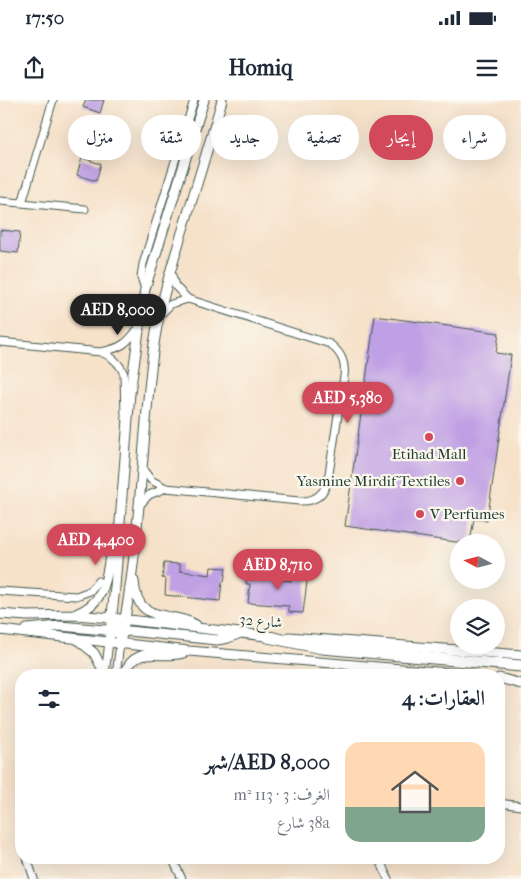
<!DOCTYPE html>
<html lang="ar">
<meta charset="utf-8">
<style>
:root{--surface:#fff;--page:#f2f2f3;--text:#1f2937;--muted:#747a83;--accent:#d1495b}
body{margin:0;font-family:"IM FELL French Canon",Amiri,serif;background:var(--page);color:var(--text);direction:rtl;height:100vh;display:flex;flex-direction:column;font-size:19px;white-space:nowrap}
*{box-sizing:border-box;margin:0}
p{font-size:16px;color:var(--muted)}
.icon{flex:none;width:28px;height:28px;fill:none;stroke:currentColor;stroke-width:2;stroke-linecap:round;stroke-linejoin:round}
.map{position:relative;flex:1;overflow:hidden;direction:ltr}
.panel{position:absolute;left:15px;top:569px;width:490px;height:195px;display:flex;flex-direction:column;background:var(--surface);border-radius:20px;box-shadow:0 5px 20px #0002;direction:rtl}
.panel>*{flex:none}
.banner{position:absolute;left:15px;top:15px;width:491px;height:45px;direction:rtl;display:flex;gap:10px}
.needle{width:32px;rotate:277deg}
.fabs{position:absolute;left:450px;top:434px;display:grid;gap:10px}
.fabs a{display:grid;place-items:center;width:55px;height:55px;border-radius:50%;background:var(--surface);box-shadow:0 5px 20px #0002;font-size:25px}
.price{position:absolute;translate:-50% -42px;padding:0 11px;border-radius:18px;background:var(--accent);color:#fff;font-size:16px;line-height:32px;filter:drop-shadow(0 1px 2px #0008)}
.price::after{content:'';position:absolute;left:50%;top:30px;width:15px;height:11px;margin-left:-8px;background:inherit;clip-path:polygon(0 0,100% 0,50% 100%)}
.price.on{background:#222;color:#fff}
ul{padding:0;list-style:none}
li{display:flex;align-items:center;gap:15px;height:125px;padding:0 20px}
li span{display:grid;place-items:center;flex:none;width:140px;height:100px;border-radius:15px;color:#555}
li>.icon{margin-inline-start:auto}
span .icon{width:60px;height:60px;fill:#fffc;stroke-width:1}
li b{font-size:21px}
h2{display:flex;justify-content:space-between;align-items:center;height:60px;padding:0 20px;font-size:21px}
.tag{padding:0 18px;border-radius:22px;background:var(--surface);box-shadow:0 5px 20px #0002;font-size:18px;line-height:45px}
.tag.on{background:var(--accent);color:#fff}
.status{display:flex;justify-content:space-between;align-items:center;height:35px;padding:0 25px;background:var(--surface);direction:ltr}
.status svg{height:14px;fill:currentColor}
header{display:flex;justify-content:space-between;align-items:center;height:65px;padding:0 20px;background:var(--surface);font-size:22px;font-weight:800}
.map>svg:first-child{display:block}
.building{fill:#c0a0e4}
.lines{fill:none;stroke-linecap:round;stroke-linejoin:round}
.minor-casing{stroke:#3f564a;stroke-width:9}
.tertiary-casing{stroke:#3f564a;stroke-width:11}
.trunk-casing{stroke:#3f564a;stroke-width:13}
.minor{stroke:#fff;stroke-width:7}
.tertiary{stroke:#fff;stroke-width:9}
.trunk{stroke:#fff;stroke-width:11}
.poi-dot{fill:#d1495b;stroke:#fbf7ec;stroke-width:2}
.labels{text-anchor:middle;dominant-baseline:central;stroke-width:4.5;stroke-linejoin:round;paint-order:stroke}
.poi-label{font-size:15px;fill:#1f3d34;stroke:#fbf7ec}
.street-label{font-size:15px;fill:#1f3d34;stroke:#fbf7ec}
</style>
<div class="status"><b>17:50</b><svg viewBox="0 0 49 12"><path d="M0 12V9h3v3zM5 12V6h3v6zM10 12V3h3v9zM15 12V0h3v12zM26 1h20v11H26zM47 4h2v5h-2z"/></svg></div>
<header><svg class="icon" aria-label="menu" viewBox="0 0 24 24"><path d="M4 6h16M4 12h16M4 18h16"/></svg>Homiq<svg class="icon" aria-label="share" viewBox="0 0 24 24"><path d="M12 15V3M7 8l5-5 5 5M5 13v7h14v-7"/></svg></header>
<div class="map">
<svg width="521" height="779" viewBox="0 0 521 779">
<rect width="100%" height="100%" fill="#fbf7ec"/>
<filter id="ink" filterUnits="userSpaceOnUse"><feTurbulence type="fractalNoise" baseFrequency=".02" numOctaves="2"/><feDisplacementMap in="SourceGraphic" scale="10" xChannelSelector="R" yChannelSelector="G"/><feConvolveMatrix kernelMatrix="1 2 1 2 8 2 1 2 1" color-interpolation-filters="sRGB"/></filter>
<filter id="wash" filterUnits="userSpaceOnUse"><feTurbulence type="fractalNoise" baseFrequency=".0096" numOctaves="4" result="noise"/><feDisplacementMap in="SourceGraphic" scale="20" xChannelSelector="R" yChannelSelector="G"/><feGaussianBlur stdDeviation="1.12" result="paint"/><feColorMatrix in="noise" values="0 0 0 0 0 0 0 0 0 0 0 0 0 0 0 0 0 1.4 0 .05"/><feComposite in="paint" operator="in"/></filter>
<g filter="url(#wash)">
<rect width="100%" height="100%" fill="#f6e1c9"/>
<g id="blocks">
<path class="building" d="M86 0H104L100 13 83 7Z
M82 58 101 64 96 81 77 75Z
M0 130 20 132 18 153 0 151Z
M375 216 499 233 496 253 511 255 487 421 474 419 470 442H456L345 426Z
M164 463 180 464V471L210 475 211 467 226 468 224 482H222L220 501 165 495 166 479 162 478Z
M248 470 263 471V476L272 477V479L291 481 292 473 308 474 303 513 289 512V506L248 503 250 484H246Z"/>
</g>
</g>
<g filter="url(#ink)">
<use href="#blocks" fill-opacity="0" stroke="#3f564a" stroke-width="1"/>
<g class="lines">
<defs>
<path id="minor" d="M0 101 85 109
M22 103 53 0
M145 189 141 177 143 164 194 0
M161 214 171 204 188 199
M0 242 101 252C121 248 127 244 139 227
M101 252C112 257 119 262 124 274L125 317
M142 368 151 380 166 388 299 401C314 402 324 395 328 380L344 276C346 262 341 253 330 244L188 199 175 186 171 172
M139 406 149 395 166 388
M0 491 76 496 90 491 98 481
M349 565 364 575
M105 574 109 542
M116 575 120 544
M499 703 521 706
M27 758 34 779
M172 758 182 779
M379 758 388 779"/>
<path id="tertiary" d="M134 481C137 527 170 509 196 525
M0 514 27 516 75 515 112 518 274 537
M76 514C112 500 105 468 114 437
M27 529 60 526 105 530 116 527
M0 530 189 551 473 575
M118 534 129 531 217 540 228 538 238 534
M289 537 521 555
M78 540 94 553 105 574
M109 542 115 487 130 293 145 189 204 0
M120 544C141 447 141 342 154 244 160 204 172 165 184 126 197 84 210 42 222 0
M123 575C137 543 159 560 183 553
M499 578 521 584"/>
<path id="trunk" d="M268 537 322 548 521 566"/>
</defs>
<use href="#minor" class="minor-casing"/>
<use href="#tertiary" class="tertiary-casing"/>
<use href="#trunk" class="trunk-casing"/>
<use href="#minor" class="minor"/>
<use href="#tertiary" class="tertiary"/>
<use href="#trunk" class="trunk"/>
</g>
</g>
<g class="poi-dot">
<circle cx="429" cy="337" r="5"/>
<circle cx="460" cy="381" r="5"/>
<circle cx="420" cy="414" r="5"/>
</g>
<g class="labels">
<g class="poi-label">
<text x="429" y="354">Etihad Mall</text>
<text x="450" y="381" text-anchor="end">Yasmine Mirdif Textiles</text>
<text x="430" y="414" text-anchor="start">V Perfumes</text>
</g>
<g class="street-label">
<text transform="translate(261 521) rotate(5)">شارع 32</text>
</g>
</g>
</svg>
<div class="fabs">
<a><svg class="needle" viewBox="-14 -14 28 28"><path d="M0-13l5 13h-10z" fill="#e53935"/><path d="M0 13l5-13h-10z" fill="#747a83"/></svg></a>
<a><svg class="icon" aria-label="layers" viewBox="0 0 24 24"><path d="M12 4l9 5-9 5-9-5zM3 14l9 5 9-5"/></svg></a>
</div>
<b class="price on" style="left:118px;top:236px">AED 8,000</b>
<b class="price" style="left:348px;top:324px">AED 5,380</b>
<b class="price" style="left:96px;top:466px">AED 4,400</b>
<b class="price" style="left:278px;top:491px">AED 8,710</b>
<div class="banner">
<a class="tag">شراء</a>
<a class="tag on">إيجار</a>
<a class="tag">تصفية</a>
<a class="tag">جديد</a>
<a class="tag">شقة</a>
<a class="tag">منزل</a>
</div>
<section class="panel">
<h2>العقارات: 4<svg class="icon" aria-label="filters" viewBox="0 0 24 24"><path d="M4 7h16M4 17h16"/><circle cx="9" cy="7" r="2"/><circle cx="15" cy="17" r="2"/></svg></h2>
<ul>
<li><span style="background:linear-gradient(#ffd9b3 65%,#7fa58c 0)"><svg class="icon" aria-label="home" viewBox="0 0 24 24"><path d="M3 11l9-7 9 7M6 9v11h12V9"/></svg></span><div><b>AED 8,000/شهر</b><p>الغرف: 3 · 113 m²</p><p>38a شارع</p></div></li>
</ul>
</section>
</div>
